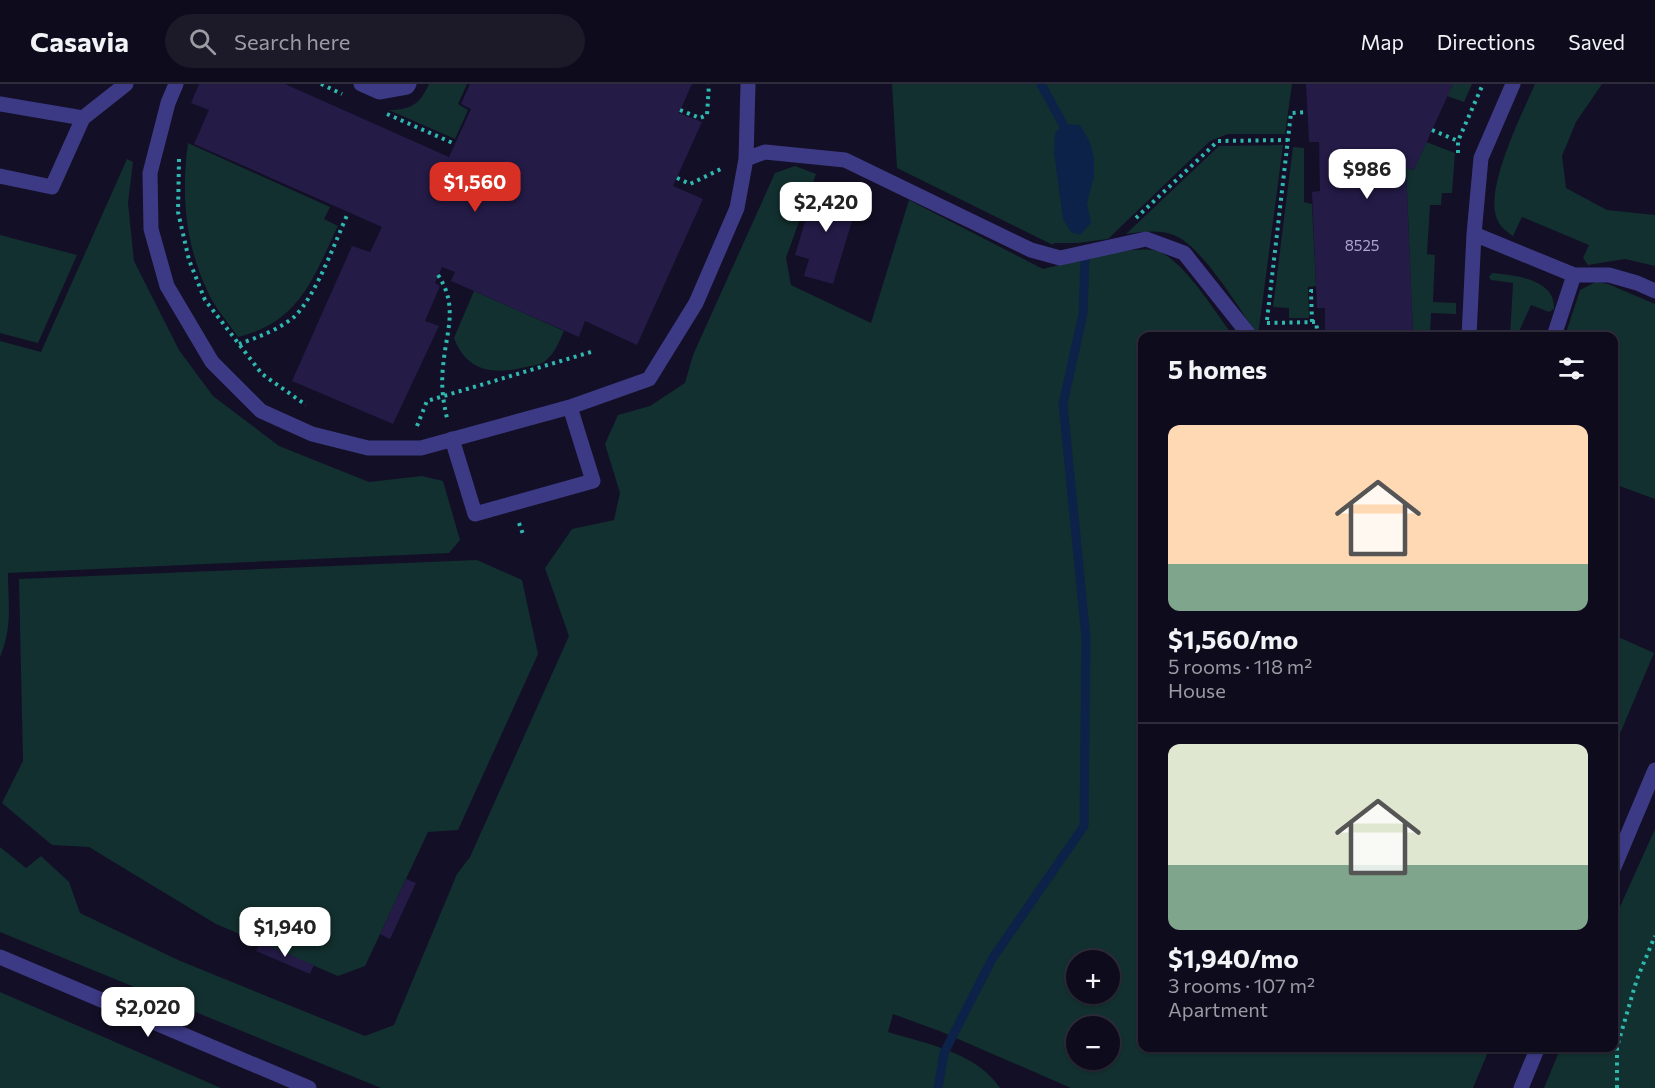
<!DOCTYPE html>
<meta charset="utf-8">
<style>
:root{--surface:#0e0b1c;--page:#1c1929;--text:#f1f3f6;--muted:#9b9ba3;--line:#2e2b3b;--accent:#d93025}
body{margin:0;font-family:Commissioner,sans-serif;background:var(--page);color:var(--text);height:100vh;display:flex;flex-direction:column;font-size:22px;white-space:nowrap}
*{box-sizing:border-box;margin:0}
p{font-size:20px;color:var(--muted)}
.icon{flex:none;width:33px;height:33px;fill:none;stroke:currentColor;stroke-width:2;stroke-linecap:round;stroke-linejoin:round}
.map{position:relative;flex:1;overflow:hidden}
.details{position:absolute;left:1138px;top:248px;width:480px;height:720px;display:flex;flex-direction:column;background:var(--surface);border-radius:12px;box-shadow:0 2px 4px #0004,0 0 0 2px var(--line)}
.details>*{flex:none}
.tools{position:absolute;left:1066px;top:866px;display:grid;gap:12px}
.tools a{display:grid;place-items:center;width:54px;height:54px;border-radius:50%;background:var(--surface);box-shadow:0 2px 4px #0004,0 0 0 2px var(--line);font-size:30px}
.price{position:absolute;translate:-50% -51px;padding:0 14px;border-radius:12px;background:#fff;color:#222;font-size:20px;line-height:39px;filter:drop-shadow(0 2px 3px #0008)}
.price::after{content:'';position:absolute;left:50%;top:36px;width:18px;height:14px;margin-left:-9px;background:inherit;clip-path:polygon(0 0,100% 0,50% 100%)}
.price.current{background:var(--accent);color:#fff}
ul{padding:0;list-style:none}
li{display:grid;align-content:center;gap:12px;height:318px;padding:0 30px}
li+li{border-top:2px solid var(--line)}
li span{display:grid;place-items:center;height:186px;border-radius:12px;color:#555}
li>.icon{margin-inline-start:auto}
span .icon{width:108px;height:108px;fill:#fffc;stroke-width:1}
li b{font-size:26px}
h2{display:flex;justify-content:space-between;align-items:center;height:72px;padding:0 30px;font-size:26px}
header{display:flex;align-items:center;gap:36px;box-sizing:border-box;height:84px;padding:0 30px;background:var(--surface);border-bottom:2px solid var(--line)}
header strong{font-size:28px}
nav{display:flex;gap:33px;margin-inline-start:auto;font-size:21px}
.search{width:420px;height:54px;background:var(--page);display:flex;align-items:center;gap:15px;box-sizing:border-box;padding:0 21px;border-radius:33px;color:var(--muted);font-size:22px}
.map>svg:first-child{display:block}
.green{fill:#12302f;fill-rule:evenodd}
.water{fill:#0c2248}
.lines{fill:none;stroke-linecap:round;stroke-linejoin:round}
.stream{stroke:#0c2248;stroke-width:9}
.building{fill:#241b47}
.path{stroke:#2fb8b0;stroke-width:4;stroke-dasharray:3 4.5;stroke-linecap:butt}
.lane{stroke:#3d3a85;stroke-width:15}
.street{stroke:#3d3a85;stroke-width:15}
.labels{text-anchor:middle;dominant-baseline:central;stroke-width:6;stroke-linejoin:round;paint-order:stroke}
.number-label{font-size:15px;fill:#aca6d1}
</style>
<header>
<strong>Casavia</strong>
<div class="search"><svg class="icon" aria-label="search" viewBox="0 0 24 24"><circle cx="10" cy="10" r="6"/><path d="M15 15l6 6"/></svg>Search here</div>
<nav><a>Map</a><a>Directions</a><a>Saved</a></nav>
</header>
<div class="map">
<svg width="1655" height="1004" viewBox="0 0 1655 1004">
<rect width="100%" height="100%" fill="#130f26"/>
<path class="green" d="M429 0H467L458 20 468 26 455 55 389 26C411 26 420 20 429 0Z
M892 0H1292L1285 50H1228L1210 57 1108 155 1077 159H1054L1053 161 897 84Z
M1453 0H1472L1464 18 1447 12Z
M1535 0H1602L1576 38 1562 72 1566 104 1607 126 1655 131V182L1625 175 1588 181 1583 174 1589 161 1522 133 1513 152C1506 147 1500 143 1497 135 1484 105 1522 30 1535 0Z
M1426 58 1455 69 1452 109H1442L1441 121H1430L1427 170 1435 171 1433 218 1456 219V230L1431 229 1430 252H1413L1406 84 1414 86Z
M188 59 330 123 324 135 338 142C313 194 300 238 238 253 228 238 214 223 207 206 185 159 181 110 188 59Z
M1283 61 1258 252C1240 226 1204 165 1176 152 1160 145 1143 148 1126 150L1219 62Z
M1293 63 1304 64V118L1312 120 1316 202 1308 203 1309 234H1289V224L1273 223Z
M127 75 133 78 128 119 134 177 179 266 213 312 279 362 369 398 422 392 443 397 460 456 449 469 8 489C8 520 13 541 0 573V257L41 268Z
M795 82 816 90 786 174 791 201 871 239 909 116 1043 185C1069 179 1133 160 1157 167 1182 174 1217 230 1233 252H1143V963H1490L1473 1004H1071L942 948 893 930 888 948C927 960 976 968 1000 1004H381L0 848V763L26 784 41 772 69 798 80 829 178 876 365 952 394 941 457 790 470 773 569 552 545 484 572 445 614 436 620 409 605 360 618 331 650 322 685 299 693 271 775 89ZM1077 876H1110V909H1077ZM1077 942H1110V975H1077Z
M0 151 77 171 38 259 0 249Z
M1492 189C1514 191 1556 195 1554 225L1549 228 1531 221 1517 252H1510L1513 199 1491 196 1489 193Z
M1596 198 1608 200 1655 220V415L1614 400V252H1565L1580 206Z
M474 207 564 247C559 258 554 271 544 278 539 281 531 282 526 283 493 291 467 288 454 254Z
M477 476 522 496 538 570 458 746 428 748 365 882 338 892 216 840 89 763 52 761 2 719 23 677 19 495Z
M1614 551 1654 569 1614 664Z
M1655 745V1004H1544L1561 963H1614V836Z
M0 908 221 1004H0Z"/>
<path class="water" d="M1063 40 1080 41 1090 58 1094 75V93L1087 119 1091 139 1080 151 1071 148 1063 135 1054 68 1055 49Z"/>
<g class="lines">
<path class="stream" d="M1041 0 1063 40 1065 52
M938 1004 944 969 992 875 1084 742 1086 554 1063 320 1083 230 1085 175"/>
</g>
<path class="building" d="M199 0H285L449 73 471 25 461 20 470 0H692L679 29 702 38 673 102 703 115 637 261 585 237 579 253 451 197 455 188 442 183 435 199 440 202 425 237 439 242 393 340 292 297 352 162 370 168 382 143 194 60 209 26 191 19Z
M1306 0H1453L1414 86 1406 84 1413 252H1325V224H1317L1312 108 1320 107 1319 58H1309Z
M816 101 859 114 833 200 804 192 809 175 795 171Z
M406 795 416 799 390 855 380 850Z
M260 858 314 881 310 890 256 867Z"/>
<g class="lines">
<path class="path" d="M321 0 342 10
M680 26 700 34 707 31 709 0
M387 30 455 60
M1432 46 1458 57
M1458 69V57L1483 0
M179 75 178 128 189 176 205 216 262 290 306 321
M677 94 690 100 723 84
M1136 134 1218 57 1288 56
M438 191C459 223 446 247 443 283 441 301 443 317 447 334
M1267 236 1291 29 1307 28
M1312 238 1311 207H1316
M1267 239 1316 238 1318 252
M239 260C256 254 280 245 294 233 316 212 335 158 348 129
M417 342 427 317 591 268
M519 439 524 453
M1617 1004V963L1637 895 1655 852"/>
<path class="lane" d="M176 0 168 19 150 89 151 145 167 202 212 278 261 327 312 350 368 364H421L570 323 593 397 475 430 452 355
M361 0 379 8 407 3 409 0
M0 20 83 34
M746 75 765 68 845 76 1031 166 1060 174 1146 155 1184 169 1250 252
M0 92 52 103 83 34 126 0
M1474 150 1574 191 1554 252
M1574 191H1609L1637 199 1655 207
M1469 252 1474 150 1481 74 1513 0
M570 323 649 295 696 219 737 124 746 75 748 0"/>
<path class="street" d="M1614 783 1655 686
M0 873 309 1004
M1521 1004 1538 963"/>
</g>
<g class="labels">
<g class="number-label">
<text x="1362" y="161">8525</text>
</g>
</g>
</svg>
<div class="tools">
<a>+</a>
<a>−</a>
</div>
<b class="price" style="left:1367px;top:116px">$986</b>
<b class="price current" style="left:475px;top:129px">$1,560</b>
<b class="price" style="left:826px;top:149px">$2,420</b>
<b class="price" style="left:285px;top:874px">$1,940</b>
<b class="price" style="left:148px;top:954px">$2,020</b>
<section class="details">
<h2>5 homes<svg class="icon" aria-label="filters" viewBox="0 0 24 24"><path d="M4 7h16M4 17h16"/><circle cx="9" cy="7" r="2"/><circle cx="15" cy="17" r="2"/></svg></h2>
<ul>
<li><span style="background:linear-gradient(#ffd9b3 75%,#7fa58c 0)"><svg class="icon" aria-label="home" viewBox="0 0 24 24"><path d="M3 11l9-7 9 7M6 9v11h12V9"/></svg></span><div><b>$1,560/mo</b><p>5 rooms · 118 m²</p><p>House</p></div></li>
<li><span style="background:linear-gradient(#dfe7d0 65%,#7fa58c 0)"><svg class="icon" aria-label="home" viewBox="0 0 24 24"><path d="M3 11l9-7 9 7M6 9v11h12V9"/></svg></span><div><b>$1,940/mo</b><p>3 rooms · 107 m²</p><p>Apartment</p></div></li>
</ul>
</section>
</div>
